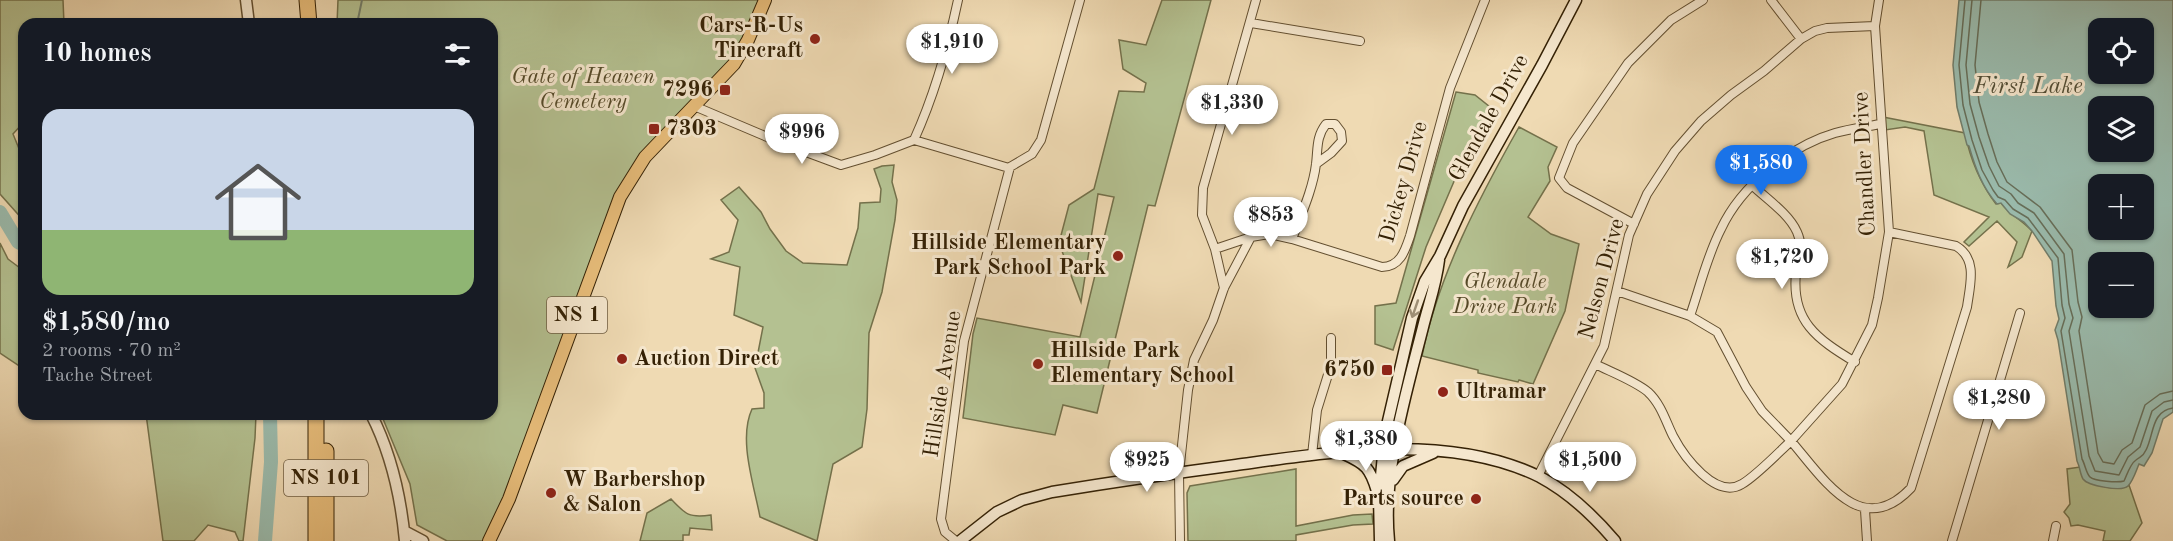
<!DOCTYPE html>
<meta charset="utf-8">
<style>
:root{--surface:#171b24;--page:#20242c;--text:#f1f3f6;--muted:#9ea1a6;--line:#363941;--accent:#1a73e8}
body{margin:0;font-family:"Old Standard TT",serif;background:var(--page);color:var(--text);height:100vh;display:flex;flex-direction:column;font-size:22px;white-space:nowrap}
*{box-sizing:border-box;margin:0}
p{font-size:20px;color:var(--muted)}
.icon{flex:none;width:33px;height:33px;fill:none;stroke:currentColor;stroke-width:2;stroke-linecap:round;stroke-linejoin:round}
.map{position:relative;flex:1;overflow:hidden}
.panel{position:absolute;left:18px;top:18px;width:480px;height:402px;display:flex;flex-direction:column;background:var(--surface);border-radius:18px;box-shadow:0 2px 4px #0004}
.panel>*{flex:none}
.fabs{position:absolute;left:2088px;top:18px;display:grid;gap:12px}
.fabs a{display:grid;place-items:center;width:66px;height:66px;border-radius:12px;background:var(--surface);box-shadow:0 2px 4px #0004;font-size:30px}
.price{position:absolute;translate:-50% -51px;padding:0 14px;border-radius:21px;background:#fff;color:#222;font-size:20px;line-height:39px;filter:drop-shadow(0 2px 3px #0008)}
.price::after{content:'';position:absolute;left:50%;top:36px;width:18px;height:14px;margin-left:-9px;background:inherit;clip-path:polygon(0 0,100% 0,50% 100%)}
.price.on{background:var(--accent);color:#fff}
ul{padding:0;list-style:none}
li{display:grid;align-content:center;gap:12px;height:318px;padding:0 24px}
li+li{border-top:2px solid var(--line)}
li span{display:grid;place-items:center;height:186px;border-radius:18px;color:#555}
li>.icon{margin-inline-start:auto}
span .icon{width:108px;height:108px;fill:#fffc;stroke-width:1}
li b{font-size:26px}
h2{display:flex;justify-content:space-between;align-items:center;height:72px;padding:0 24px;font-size:26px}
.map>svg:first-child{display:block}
.green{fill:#b4c191;stroke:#74714b;stroke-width:1.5}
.water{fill:#9abbad;stroke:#717d6a;stroke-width:1.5;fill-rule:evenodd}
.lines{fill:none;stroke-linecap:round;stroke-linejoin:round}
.shore{stroke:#676e59;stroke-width:1.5}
.stream{stroke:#717d6a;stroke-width:2}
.river{stroke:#9abbad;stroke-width:14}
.minor-casing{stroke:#634f30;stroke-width:10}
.tertiary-casing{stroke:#634f30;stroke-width:13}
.secondary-casing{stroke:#342105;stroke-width:13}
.primary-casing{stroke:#342105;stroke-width:14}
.motorway-casing{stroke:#342105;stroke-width:17}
.minor{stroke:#f5e7ce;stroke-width:8}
.tertiary{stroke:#f5e7ce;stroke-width:10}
.secondary{stroke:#f5e7ce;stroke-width:10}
.primary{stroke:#e8bd7a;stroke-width:12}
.motorway{stroke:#e8bd7a;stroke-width:15}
.oneway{stroke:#9e8e74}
.poi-dot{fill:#8f2418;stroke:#f5e7ce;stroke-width:2}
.labels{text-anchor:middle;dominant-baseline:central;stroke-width:6;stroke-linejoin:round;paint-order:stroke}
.shield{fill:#f5e7ce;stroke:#6e5c41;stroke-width:1.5}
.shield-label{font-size:21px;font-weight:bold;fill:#342105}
.poi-label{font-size:22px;font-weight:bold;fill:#342105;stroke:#f5e7ce;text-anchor:end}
.park-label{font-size:22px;font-style:italic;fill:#544928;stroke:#f5e7ce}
.street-label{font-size:22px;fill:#342105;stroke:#f5e7ce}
.water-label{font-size:24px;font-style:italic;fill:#534f37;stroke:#f5e7ce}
</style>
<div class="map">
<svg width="2173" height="541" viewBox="0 0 2173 541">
<rect width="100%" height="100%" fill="#efdab3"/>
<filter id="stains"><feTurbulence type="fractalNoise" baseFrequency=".00333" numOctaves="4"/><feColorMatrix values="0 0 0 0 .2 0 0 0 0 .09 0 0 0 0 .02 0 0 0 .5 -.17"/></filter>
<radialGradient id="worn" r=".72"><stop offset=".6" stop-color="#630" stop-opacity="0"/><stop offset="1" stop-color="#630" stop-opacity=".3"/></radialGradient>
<path class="green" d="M0 0H63L64 24H24V122L13 134 24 161V221L0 194Z
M338 0H765L748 40 665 135 620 197 489 541H447L417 525 410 484 381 414H492V24H337Z
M1162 0H1211L1155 206 1148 205 1097 413 1063 405 1055 435 963 418 973 334 977 318 1080 337 1114 197 1098 194 1081 302 1059 243 1069 205 1094 189 1119 91 1144 92 1146 83 1123 69 1119 40 1146 45Z
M1456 92 1475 95 1490 107 1464 158 1426 247 1393 350 1375 344V306L1396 303Z
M1883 117 1965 133C1970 158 1981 184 1996 204L2001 203C2010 215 2022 220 2032 231L2022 257 2008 267 2017 242 1997 221 1969 246 1964 242 1989 217 1934 195 1924 131 1905 127 1885 130Z
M1519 127 1557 147 1548 167 1550 181 1528 217 1551 234 1579 244 1565 311 1533 384 1519 380 1518 382 1478 373V370L1422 356C1438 276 1479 198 1519 127Z
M894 165 892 182 897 200 895 220 882 292 869 333 867 409 862 447 833 464 817 541 760 517C754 485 738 439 752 409L764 408V393L755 368 763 327 734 315 740 267 711 259 729 252 738 220 721 200 739 187 761 212 770 229 786 251 803 263 847 265 858 228 860 203 880 202 881 189 874 169 882 166Z
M0 243 8 259 24 271V369L0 353Z
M146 414H256L255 438 243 541H239L235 532 208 525 194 541H163Z
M2080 467 2082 476C2096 483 2113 494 2129 485L2142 523 2130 541H2103L2105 531 2078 525 2071 526 2069 518 2064 512 2070 504 2067 469Z
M1296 469V526L1353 515 1372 514 1373 524 1353 525 1296 535V541H1188L1187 493 1190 486Z
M671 499C686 515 689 518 711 515L712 530 690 528 689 535H683V541H640L647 513Z"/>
<path class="water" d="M1959 0H2173V412L2163 419 2152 453 2144 466 2139 464C2136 471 2133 481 2128 486 2122 492 2088 486 2083 479 2080 474 2080 467 2077 461L2058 340 2055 330 2059 319 2056 306 2052 261 2032 231 2024 222 2010 214 2001 203 1997 204C1982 187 1975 167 1969 146L1967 145 1957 107 1953 65ZM2098 28H2144V74H2098ZM2098 106H2144V152H2098ZM2098 184H2144V230H2098ZM2098 262H2144V308H2098Z"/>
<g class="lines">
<path class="shore" d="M1965 0 1959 65 1963 105 1972 140 1982 170 1993 190 1998 197 2005 200 2013 209 2028 218 2058 258 2062 305 2065 318 2061 331 2082 459C2085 464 2086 473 2090 477 2094 481 2118 483 2124 481 2127 475 2130 464 2136 460 2141 456 2143 457 2146 450 2154 435 2151 411 2173 408
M1972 0 1966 65 1970 104 1979 137 1989 166 1999 186 2011 194 2018 203 2034 213 2064 254 2069 304 2073 318 2069 331 2089 456 2095 471 2119 475 2128 457 2140 447 2152 411 2164 402 2173 400
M1981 0 1975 65 1979 102 1988 134 1997 162 2007 182 2040 207 2072 250 2078 302 2082 317 2079 331 2098 453 2103 462 2114 464 2122 450 2132 443 2145 405 2160 394 2173 391"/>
<path class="stream" d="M357 24 362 0"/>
<path class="river" d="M0 212 18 242 24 245
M265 541 271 462 270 414"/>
<defs>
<path id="minor" d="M1771 0 1801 39
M1879 0 1875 26 1889 232 1878 298 1872 325 1842 384 1791 441C1823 478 1861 541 1911 488L1967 307C1970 285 1978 259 1956 246L1889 232
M1251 23 1360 41
M694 106 779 142 841 165 875 155 914 140 1009 168
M914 140C934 96 948 47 958 0
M1753 186C1767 199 1789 214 1797 232 1804 247 1798 258 1796 273 1791 321 1817 339 1855 362
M1634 224 1567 188 1559 178 1573 143 1628 63 1671 20 1703 0
M1292 239C1301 215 1313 189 1316 164 1318 148 1316 137 1326 124H1335L1341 132 1342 141 1331 153 1316 164
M1215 249 1251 237 1269 234 1292 239 1382 267C1400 267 1405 251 1410 236L1450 88 1485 0
M1224 288 1215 249 1202 215 1203 188 1256 0
M1690 316C1700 287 1707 256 1721 229 1741 186 1790 146 1835 133 1850 129 1865 127 1880 124
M1595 364C1611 372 1635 381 1648 392 1661 404 1666 422 1673 436 1684 457 1716 500 1742 484 1756 476 1778 453 1791 441L1762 411 1746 387 1717 332 1690 316 1617 291
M1312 455 1317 410 1331 365V338
M1538 476 1604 346 1629 235 1647 194 1675 151 1701 121 1731 95 1764 71 1801 39 1815 31 1827 28 1875 26
M1865 510 1867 541
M956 541 945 532 941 519 964 341 1010 167 1032 154 1041 140 1080 0
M1180 541 1179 473 1188 390 1194 360 1213 320 1224 288 1251 237
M1952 541 2020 313
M2053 541 2056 526"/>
<path id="tertiary" d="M246 0 249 24
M371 414C391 453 401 498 405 541
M404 531 423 541"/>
<path id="secondary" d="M1344 454C1366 464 1370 468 1377 491
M1393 480 1403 466 1433 453
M960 541 997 512 1022 500 1052 492C1113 482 1175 473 1236 465 1331 452 1450 432 1540 477 1570 493 1593 515 1615 541
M1380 541 1379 497 1385 434 1412 318 1425 281 1440 256 1463 206 1542 65 1576 0
M1389 541C1382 472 1406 394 1423 327 1429 303 1436 285 1439 260"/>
<path id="primary" d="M489 541 509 499 620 197 645 157 734 64 748 40 765 0"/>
<path id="motorway" d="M307 0 309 24
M326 451V541
M316 541V414"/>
</defs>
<use href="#minor" class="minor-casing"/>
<use href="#tertiary" class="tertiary-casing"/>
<use href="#secondary" class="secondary-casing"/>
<use href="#primary" class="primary-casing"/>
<use href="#motorway" class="motorway-casing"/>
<use href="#minor" class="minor"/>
<use href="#tertiary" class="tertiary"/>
<use href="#secondary" class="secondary"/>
<use href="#primary" class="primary"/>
<use href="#motorway" class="motorway"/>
</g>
<defs><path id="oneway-shaft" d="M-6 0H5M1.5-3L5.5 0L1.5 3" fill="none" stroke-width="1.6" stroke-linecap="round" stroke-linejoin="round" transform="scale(1.5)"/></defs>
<use class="oneway" href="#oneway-shaft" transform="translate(1415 309) rotate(109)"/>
<g class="poi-dot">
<circle cx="815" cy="39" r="6"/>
<rect x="719" y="84" width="12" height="12" rx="3"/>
<rect x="648" y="123" width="12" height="12" rx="3"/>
<circle cx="1118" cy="256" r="6"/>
<circle cx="622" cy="359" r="6"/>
<circle cx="1038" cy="364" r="6"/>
<rect x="1381" y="364" width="12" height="12" rx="3"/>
<circle cx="1443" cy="392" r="6"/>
<circle cx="551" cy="493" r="6"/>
<circle cx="1476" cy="499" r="6"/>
</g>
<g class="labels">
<g class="shield">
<rect x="547" y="297" width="60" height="36" rx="4.5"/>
<rect x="284" y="460" width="84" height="36" rx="4.5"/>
</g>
<g class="shield-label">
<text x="577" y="315">NS 1</text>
<text x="326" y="478">NS 101</text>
</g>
<g class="poi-label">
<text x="803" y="26">Cars-R-Us<tspan x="803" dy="25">Tirecraft</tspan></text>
<text x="713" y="90">7296</text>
<text x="666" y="129" text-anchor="start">7303</text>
<text x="1106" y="243">Hillside Elementary<tspan x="1106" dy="25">Park School Park</tspan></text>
<text x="1050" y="351" text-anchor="start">Hillside Park<tspan x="1050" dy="25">Elementary School</tspan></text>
<text x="634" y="359" text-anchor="start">Auction Direct</text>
<text x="1375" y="370">6750</text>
<text x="1455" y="392" text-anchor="start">Ultramar</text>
<text x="563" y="480" text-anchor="start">W Barbershop<tspan x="563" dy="25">&amp; Salon</tspan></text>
<text x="1464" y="499">Parts source</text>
</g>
<g class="park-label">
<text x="583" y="77">Gate of Heaven<tspan x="583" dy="25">Cemetery</tspan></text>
<text x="1505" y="282">Glendale<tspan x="1505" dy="25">Drive Park</tspan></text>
</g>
<g class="street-label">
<text transform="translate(1489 118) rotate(-61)">Glendale Drive</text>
<text transform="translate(1865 164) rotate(-93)">Chandler Drive</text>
<text transform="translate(1404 182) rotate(-74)">Dickey Drive</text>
<text transform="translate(1602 279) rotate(-75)">Nelson Drive</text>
<text transform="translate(943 384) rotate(-81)">Hillside Avenue</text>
</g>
<g class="water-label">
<text x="2028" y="87">First Lake</text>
</g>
</g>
<rect width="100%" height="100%" filter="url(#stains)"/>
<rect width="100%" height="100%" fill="url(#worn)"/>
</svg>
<div class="fabs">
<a><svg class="icon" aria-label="locate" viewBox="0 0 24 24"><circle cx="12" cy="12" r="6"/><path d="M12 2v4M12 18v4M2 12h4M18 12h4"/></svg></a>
<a><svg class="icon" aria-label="layers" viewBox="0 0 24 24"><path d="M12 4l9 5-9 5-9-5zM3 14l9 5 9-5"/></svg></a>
<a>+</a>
<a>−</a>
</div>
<b class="price" style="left:952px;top:75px">$1,910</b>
<b class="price" style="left:1232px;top:136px">$1,330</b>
<b class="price" style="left:802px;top:165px">$996</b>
<b class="price on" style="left:1761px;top:196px">$1,580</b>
<b class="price" style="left:1271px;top:248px">$853</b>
<b class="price" style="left:1782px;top:290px">$1,720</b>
<b class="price" style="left:1999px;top:431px">$1,280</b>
<b class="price" style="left:1366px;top:472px">$1,380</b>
<b class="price" style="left:1147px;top:493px">$925</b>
<b class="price" style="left:1590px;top:493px">$1,500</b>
<section class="panel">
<h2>10 homes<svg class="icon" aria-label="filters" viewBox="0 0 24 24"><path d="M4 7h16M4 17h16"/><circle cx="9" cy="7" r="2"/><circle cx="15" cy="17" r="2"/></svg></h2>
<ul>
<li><span style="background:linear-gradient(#c9d6e8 65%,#8fb573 0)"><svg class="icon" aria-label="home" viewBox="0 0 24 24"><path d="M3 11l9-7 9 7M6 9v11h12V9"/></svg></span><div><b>$1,580/mo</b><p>2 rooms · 70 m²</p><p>Tache Street</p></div></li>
</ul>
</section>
</div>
